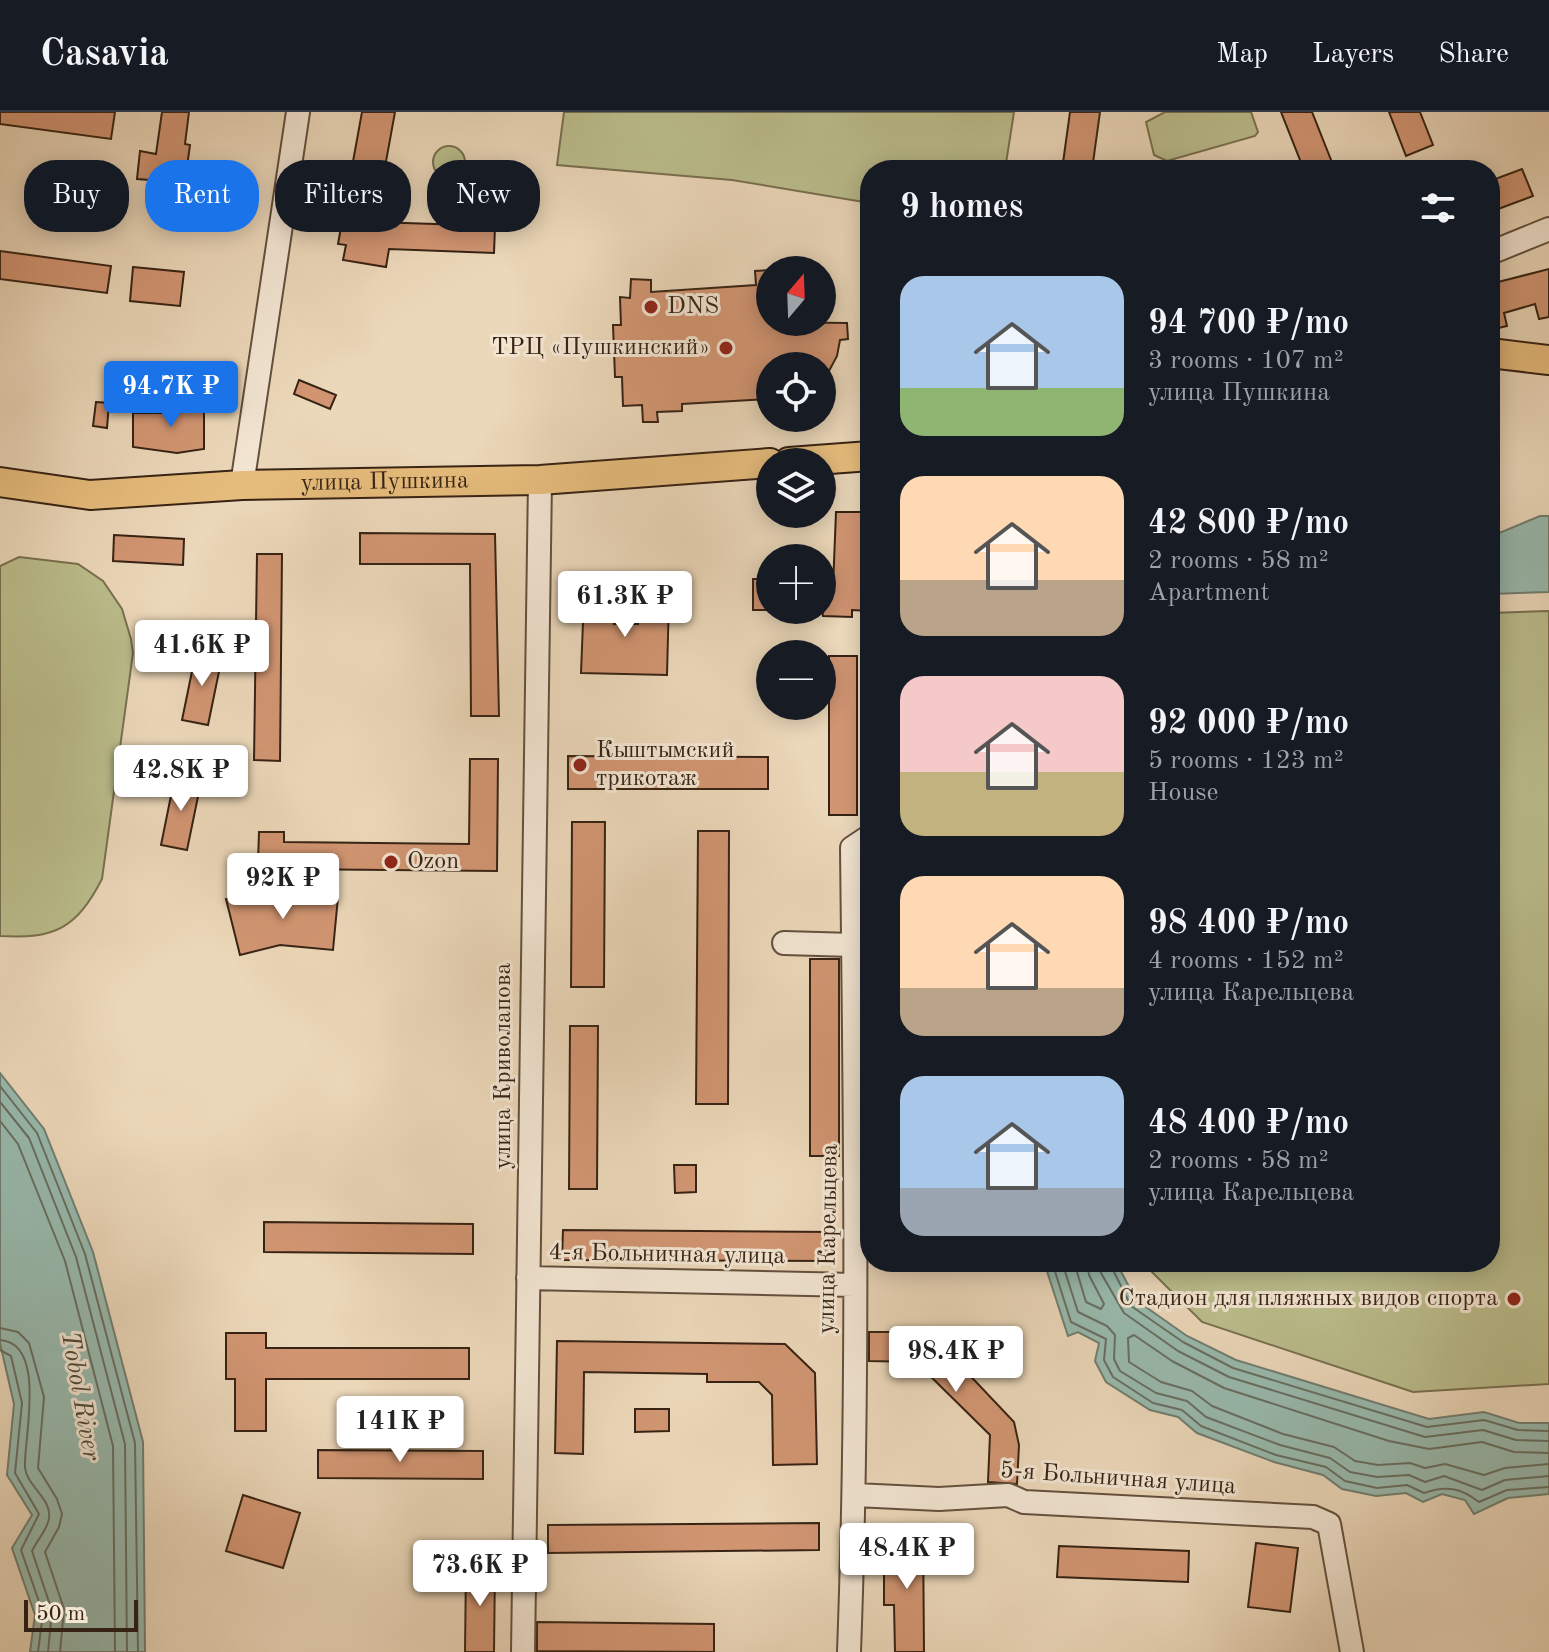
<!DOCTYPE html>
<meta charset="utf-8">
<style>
:root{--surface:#171b24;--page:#242831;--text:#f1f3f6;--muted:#9ea1a6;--line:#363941;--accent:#1a73e8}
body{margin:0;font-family:"Old Standard TT",serif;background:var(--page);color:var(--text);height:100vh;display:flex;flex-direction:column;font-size:30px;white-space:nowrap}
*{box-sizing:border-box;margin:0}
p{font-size:26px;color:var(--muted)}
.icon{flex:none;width:44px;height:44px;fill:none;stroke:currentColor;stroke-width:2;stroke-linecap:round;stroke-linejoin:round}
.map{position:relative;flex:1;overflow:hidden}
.drawer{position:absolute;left:860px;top:48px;width:640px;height:1112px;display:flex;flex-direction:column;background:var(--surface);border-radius:32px;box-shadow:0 4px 20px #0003}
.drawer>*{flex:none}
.hud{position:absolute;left:24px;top:48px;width:716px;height:72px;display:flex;gap:16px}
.needle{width:52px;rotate:19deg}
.fabs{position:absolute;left:756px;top:144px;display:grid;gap:16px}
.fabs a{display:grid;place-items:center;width:80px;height:80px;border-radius:50%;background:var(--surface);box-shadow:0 4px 20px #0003;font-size:40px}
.scale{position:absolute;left:24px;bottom:20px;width:114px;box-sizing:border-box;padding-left:8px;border:4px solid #372314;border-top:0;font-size:22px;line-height:28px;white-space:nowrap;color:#372314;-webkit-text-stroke:6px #f2e5d2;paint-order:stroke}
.price{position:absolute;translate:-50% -68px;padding:0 18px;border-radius:8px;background:#fff;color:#222;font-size:26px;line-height:52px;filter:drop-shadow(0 2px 4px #0008)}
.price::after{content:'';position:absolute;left:50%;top:48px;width:24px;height:18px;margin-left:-12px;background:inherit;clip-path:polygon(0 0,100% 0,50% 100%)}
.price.on{background:var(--accent);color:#fff}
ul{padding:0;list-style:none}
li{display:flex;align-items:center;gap:24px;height:200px;padding:0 40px}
li span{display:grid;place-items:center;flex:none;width:224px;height:160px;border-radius:24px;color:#555}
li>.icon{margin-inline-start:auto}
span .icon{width:96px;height:96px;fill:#fffc;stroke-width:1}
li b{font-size:34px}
h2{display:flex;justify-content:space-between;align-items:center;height:96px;padding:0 40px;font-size:34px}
.chip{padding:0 28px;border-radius:32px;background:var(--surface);box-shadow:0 4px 20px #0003;font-size:28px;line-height:72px}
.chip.on{background:var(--accent);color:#fff}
header{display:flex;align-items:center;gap:48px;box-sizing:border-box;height:112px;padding:0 40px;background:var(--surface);border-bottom:2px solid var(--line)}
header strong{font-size:38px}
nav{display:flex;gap:44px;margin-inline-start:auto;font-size:28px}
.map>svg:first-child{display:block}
.green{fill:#bbbd8c;stroke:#797050;stroke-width:2}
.water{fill:#98baae;stroke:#717e70;stroke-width:2}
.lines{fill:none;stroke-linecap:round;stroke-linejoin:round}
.shore{stroke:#686e61;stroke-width:2}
.building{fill:#d19572;stroke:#372314;stroke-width:2}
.minor-casing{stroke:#64503d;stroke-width:26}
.major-casing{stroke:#372314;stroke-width:32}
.minor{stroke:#f2e5d2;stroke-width:22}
.major{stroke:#e6bc7c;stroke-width:28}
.poi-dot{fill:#8f2418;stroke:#f2e5d2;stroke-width:3}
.labels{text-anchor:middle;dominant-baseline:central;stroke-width:6;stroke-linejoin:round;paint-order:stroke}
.poi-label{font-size:24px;fill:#372314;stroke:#f2e5d2;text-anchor:start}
.street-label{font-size:24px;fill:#372314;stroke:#f2e5d2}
.water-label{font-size:26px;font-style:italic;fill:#4f493a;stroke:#f2e5d2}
</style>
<header>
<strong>Casavia</strong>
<nav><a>Map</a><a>Layers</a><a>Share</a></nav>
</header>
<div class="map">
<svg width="1549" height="1540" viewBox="0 0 1549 1540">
<rect width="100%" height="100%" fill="#ebd7b9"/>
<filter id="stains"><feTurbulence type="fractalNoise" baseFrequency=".0025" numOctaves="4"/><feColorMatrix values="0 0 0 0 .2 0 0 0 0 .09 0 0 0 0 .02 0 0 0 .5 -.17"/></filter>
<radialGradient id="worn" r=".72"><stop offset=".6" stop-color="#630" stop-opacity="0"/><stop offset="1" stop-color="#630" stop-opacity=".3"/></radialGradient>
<path class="green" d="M564 0H1014L1005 58H870V91L732 68 557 53Z
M1165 0H1251L1258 20 1255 24 1167 49 1154 43 1146 10Z
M433 50a16 16 0 1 1 32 0a16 16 0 1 1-32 0Z
M19 445 78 452 103 469 122 497 131 527 133 541 102 767C76 817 55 827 0 824V454Z
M1549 499V1272L1413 1280 1202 1210 1142 1150H1490V501Z"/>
<path class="water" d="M1540 404H1549V480L1490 482V420L1497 422Z
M0 961 44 1017 93 1140 143 1330 145 1540H30L35 1503 12 1436 32 1403 7 1363 14 1292 0 1231Z
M1044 1150H1116L1136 1188 1187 1224 1236 1248 1429 1307 1484 1300 1519 1311H1549V1382L1508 1386 1474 1402 1465 1388 1442 1382 1423 1390 1406 1381 1376 1384 1342 1377 1323 1363 1274 1350 1197 1321 1178 1305 1150 1298 1106 1270 1095 1249 1099 1231 1078 1220 1068 1224Z"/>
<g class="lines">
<path class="shore" d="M0 974 37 1021 85 1142 135 1331 138 1540
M0 990 29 1026 76 1145 125 1332 127 1540
M0 1009 18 1032 65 1149 113 1334 115 1540
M1052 1150 1071 1210 1106 1227 1104 1248 1113 1265 1153 1291 1182 1298 1201 1314 1276 1343 1326 1355 1345 1369 1377 1376 1407 1373 1424 1381C1446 1373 1461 1376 1479 1390L1507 1378 1549 1375
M1062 1150 1078 1200 1107 1214 1115 1223 1114 1247 1120 1259 1156 1281 1187 1289 1206 1305 1280 1333 1330 1346 1350 1360 1377 1365 1409 1363 1425 1370 1444 1364 1482 1378 1505 1368 1549 1364
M1074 1150 1086 1190 1101 1197 1104 1192 1089 1163 1087 1150
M1099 1150 1101 1161 1124 1201 1178 1239 1229 1265 1425 1325 1483 1318 1516 1328 1549 1329
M1109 1150 1131 1194 1183 1230 1233 1256 1427 1315 1484 1308 1518 1318 1549 1319
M0 1216 18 1220 29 1231 44 1285 38 1356 57 1387 62 1402 59 1415 45 1440 64 1497 60 1540
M0 1228C48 1231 23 1330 25 1356 27 1374 52 1387 49 1406 48 1417 37 1428 32 1439L52 1499 48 1540
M0 1238 11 1244 22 1291 15 1361 39 1402 21 1438 43 1501 38 1540
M1549 1341 1514 1340 1482 1330 1429 1337 1389 1329 1224 1276 1172 1249 1134 1223 1128 1226 1129 1250 1161 1270 1192 1279 1212 1294 1283 1322 1334 1335 1355 1349 1378 1353 1410 1351 1425 1356 1445 1352 1484 1363 1505 1356 1549 1352"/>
</g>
<path class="building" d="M0 0H115L111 27 0 12Z
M162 0H189L185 32 190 33 186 62 181 61 179 75H148L149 68 137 67 140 39 156 42Z
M362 0H395L375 110 495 114 494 141 389 137 386 155 343 148 346 133 338 132Z
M1070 0H1100L1092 58H1062Z
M1281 0H1312L1335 58H1304Z
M1389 0H1420L1433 33 1406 44Z
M1522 57 1533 84 1490 100V69Z
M0 139 111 154 107 181 0 167Z
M133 155 184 160 180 194 130 189Z
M1549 157V205L1539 207 1535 192 1504 201 1507 214 1490 218V172Z
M770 158V210L847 211 848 227 840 228 837 244 822 272V254H770V287L682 292V299L657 300 658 310H643L642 293 623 294 622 265H615L613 213H621L620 185 630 186 631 167 651 168V180L756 173 755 159Z
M299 268 336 283 330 297 294 282Z
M173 288 204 289V337L177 341 133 335V301H173Z
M96 290 109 291 107 316 93 314Z
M836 400H866L865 413H870V444H866L865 467H870L869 499 852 498V505L823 504 822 498V475H833Z
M360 421 495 422 499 604H471L470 452H360Z
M114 423 184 427 183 453 113 449Z
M257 442H282L280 649 254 648Z
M753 467H770V498H753Z
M584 485 615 486 614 512H638L639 485 669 486 667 563 581 561Z
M196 540 222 545 208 613 182 608Z
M829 544H857V703H829Z
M568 644 768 645V677H568Z
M470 647H498L497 759 281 757V750H258L259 720H284V730L469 732Z
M175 664 201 670 187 738 161 733Z
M572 710H605L604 875H571Z
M698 719H729L728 992H696Z
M274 779 338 785 333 838 280 833 240 843 226 787Z
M810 847H839V1044H810Z
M570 914H598L597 1077H569Z
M674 1053H696V1080L675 1081Z
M264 1110 473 1112V1142L264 1140Z
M563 1118 836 1120V1149L562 1148Z
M869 1220H908L927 1224 943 1235 1014 1310 1019 1333 1017 1372 988 1370 990 1323 916 1250 869 1249Z
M226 1221H266V1236H469V1267H266V1319H235V1267H226Z
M557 1229 785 1232 815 1261 817 1352 773 1353 772 1283 759 1270H707V1262L584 1260 583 1342 555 1341Z
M635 1297H669V1319L635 1320Z
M318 1338 483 1339V1367L318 1366Z
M243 1383 300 1401 283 1456 226 1439Z
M819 1411V1438L548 1441V1413Z
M893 1418H923L924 1540H895L894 1493H884V1460H894Z
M1256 1431 1298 1436 1290 1500 1248 1495Z
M1059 1434 1189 1439 1188 1470 1057 1465Z
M466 1453H495L494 1540H465Z
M537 1510 714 1512V1540L537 1539Z"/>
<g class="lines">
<defs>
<path id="minor" d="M1490 141 1549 117
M242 373 298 0
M784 831 853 833
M528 1166 854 1173
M855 1383 939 1387 1008 1383 1024 1390 1313 1405 1329 1412 1352 1540
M523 1540 540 368
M849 1540C859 1272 855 1004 852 736L870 724"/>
<g id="major">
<path d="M1490 241 1549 248"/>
<path d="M789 350 870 344"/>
<path id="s1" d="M0 370 90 383 242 373 540 368 770 351"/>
</g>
</defs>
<use href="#minor" class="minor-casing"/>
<use href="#major" class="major-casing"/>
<use href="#minor" class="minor"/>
<use href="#major" class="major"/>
</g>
<g class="poi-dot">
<circle cx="651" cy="195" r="8"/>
<circle cx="726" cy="236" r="8"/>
<circle cx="580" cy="653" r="8"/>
<circle cx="391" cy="750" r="8"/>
<circle cx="1514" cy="1187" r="8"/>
</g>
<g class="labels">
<g class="poi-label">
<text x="667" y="195">DNS</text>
<text x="710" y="236" text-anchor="end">ТРЦ «Пушкинский»</text>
<text x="596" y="639">Кыштымский<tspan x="596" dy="28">трикотаж</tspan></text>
<text x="407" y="750">Ozon</text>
<text x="1498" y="1187" text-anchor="end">Стадион для пляжных видов спорта</text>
</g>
<g class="street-label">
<text stroke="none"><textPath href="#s1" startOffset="386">улица Пушкина</textPath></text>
<text transform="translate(504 954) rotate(-90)">улица Криволапова</text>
<text transform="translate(829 1127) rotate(-89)">улица Карельцева</text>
<text transform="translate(667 1143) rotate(1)">4-я Больничная улица</text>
<text transform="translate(1118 1367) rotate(4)">5-я Больничная улица</text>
</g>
<g class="water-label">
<text transform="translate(80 1284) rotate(80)">Tobol River</text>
</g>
</g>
<rect width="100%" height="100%" filter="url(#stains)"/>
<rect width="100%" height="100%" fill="url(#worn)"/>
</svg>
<div class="fabs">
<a><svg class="needle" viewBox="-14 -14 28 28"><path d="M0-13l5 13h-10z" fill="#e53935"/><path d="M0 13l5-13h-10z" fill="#9ea1a6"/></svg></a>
<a><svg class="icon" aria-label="locate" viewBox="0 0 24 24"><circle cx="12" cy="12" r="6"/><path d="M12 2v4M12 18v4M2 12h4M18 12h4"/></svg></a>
<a><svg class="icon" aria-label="layers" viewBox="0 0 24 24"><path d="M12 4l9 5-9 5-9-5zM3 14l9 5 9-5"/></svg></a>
<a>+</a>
<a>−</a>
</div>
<div class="scale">50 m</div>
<b class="price on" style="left:171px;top:317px">94.7K ₽</b>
<b class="price" style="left:625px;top:527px">61.3K ₽</b>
<b class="price" style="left:202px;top:576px">41.6K ₽</b>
<b class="price" style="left:181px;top:701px">42.8K ₽</b>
<b class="price" style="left:283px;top:809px">92K ₽</b>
<b class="price" style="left:956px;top:1282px">98.4K ₽</b>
<b class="price" style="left:400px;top:1352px">141K ₽</b>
<b class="price" style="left:907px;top:1479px">48.4K ₽</b>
<b class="price" style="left:480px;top:1496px">73.6K ₽</b>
<div class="hud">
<a class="chip">Buy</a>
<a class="chip on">Rent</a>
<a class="chip">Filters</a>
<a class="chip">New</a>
</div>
<section class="drawer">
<h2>9 homes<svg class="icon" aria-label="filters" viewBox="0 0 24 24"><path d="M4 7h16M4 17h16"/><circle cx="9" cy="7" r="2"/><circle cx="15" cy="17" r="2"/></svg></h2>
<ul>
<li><span style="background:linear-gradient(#a9c7e8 70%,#8fb573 0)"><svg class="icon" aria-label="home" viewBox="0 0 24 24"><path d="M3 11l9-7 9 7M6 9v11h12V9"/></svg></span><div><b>94 700 ₽/mo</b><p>3 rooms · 107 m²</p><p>улица Пушкина</p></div></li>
<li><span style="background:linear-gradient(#ffd9b3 65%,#b9a48a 0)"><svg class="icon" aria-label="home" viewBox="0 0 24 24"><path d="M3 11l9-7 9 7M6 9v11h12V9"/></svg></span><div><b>42 800 ₽/mo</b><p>2 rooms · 58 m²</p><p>Apartment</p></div></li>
<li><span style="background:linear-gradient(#f6c9c9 60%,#c2b280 0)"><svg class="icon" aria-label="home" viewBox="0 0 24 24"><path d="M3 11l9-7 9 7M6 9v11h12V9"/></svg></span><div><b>92 000 ₽/mo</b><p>5 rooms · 123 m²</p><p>House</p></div></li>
<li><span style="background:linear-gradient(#ffd9b3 70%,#b9a48a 0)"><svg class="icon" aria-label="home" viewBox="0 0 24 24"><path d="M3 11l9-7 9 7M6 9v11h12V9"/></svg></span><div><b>98 400 ₽/mo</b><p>4 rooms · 152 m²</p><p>улица Карельцева</p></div></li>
<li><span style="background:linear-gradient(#a9c7e8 70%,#9aa5b1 0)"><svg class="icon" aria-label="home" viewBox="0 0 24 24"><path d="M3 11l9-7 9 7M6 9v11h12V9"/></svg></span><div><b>48 400 ₽/mo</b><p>2 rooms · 58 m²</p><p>улица Карельцева</p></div></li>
</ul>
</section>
</div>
